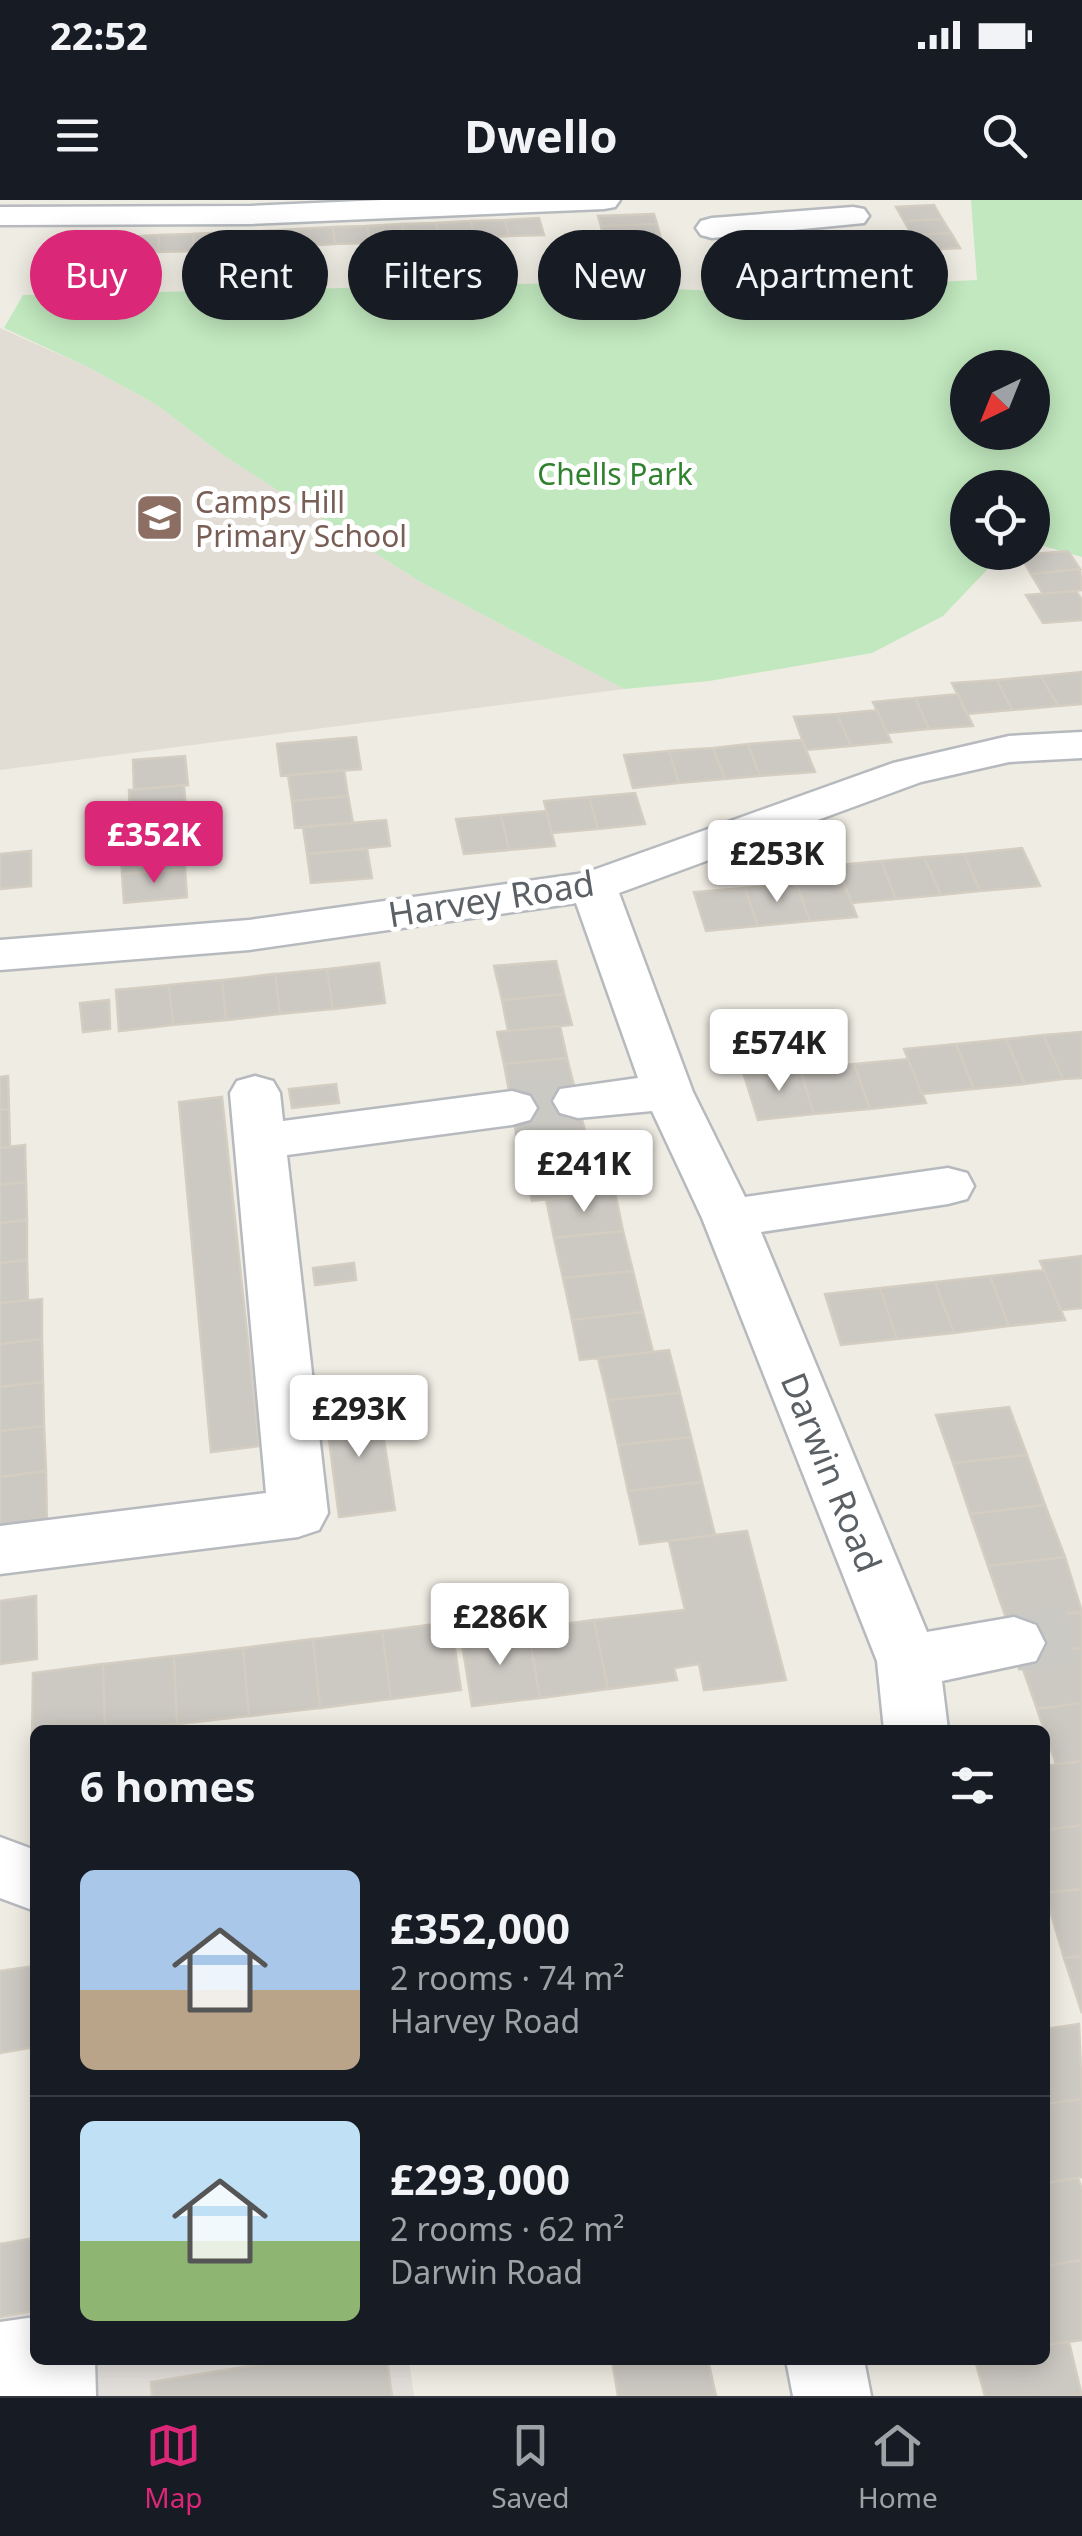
<!DOCTYPE html>
<meta charset="utf-8">
<style>
:root{--surface:#171b24;--page:#242831;--text:#f1f3f6;--muted:#9ea1a6;--line:#363941;--accent:#db2777}
body{margin:0;font-family:"Noto Sans",sans-serif;background:var(--page);color:var(--text);height:100vh;display:flex;flex-direction:column;font-size:38px;white-space:nowrap}
*{box-sizing:border-box;margin:0}
p{font-size:32px;color:var(--muted)}
.icon{flex:none;width:55px;height:55px;fill:none;stroke:currentColor;stroke-width:2;stroke-linecap:round;stroke-linejoin:round}
.map{position:relative;flex:1;overflow:hidden}
.side{position:absolute;left:30px;top:1525px;width:1020px;height:640px;display:flex;flex-direction:column;background:var(--surface);border-radius:15px;box-shadow:0 5px 25px #0003}
.side>*{flex:none}
.top-card{position:absolute;left:30px;top:30px;width:1022px;height:90px;display:flex;gap:20px}
.needle{width:65px;rotate:223deg}
.controls{position:absolute;left:950px;top:150px;display:grid;gap:20px}
.controls a{display:grid;place-items:center;width:100px;height:100px;border-radius:50%;background:var(--surface);box-shadow:0 5px 25px #0003;font-size:50px}
.price{position:absolute;translate:-50% -85px;padding:0 22px;border-radius:10px;background:#fff;color:#222;font-size:32px;line-height:65px;filter:drop-shadow(0 2px 5px #0008)}
.price::after{content:'';position:absolute;left:50%;top:60px;width:30px;height:22px;margin-left:-15px;background:inherit;clip-path:polygon(0 0,100% 0,50% 100%)}
.price.current{background:var(--accent);color:#fff}
ul{padding:0;list-style:none}
li{display:flex;align-items:center;gap:30px;height:250px;padding:0 50px}
li+li{border-top:2px solid var(--line)}
li span{display:grid;place-items:center;flex:none;width:280px;height:200px;border-radius:15px;color:#555}
li>.icon{margin-inline-start:auto}
span .icon{width:120px;height:120px;fill:#fffc;stroke-width:1}
li b{font-size:42px}
h2{display:flex;justify-content:space-between;align-items:center;height:120px;padding:0 50px;font-size:42px}
.pill{padding:0 35px;border-radius:45px;background:var(--surface);box-shadow:0 5px 25px #0003;font-size:35px;line-height:90px}
.pill.current{background:var(--accent);color:#fff}
.status{display:flex;justify-content:space-between;align-items:center;height:70px;padding:0 50px;background:var(--surface);direction:ltr}
.status svg{height:28px;fill:currentColor}
header{display:flex;justify-content:space-between;align-items:center;height:130px;padding:0 50px;background:var(--surface);font-size:45px;font-weight:700}
.menu{display:flex;justify-content:space-around;align-items:center;height:140px;border-top:2px solid var(--line);background:var(--surface);font-size:28px;color:var(--muted)}
.menu a{display:grid;justify-items:center;gap:5px}
.menu .current{color:var(--accent)}
.map>svg:first-child{display:block}
.industrial{fill:#e3dfdb}
.education{fill:#e1ddd4}
.green{fill:#c1e8be;fill-rule:evenodd}
.building{fill:#ccc8c2;stroke:#d4cdc1;stroke-width:2.5}
.lines{fill:none;stroke-linecap:round;stroke-linejoin:round}
.minor-tunnel{stroke:#cac9c4;stroke-width:56;stroke-dasharray:56 28;stroke-linecap:butt}
.minor-casing{stroke:#b6babe;stroke-width:5}
.minor{fill:#fff;fill-rule:evenodd}
.labels{text-anchor:middle;dominant-baseline:central;stroke-width:10;stroke-linejoin:round;paint-order:stroke}
.far-park-label{font-size:30px;fill:#30822e;stroke:#fff}
.far-education-label{font-size:30px;fill:#785e54;stroke:#fff;text-anchor:start}
.street-label{font-size:35px;fill:#5b6065;stroke:#fff}
</style>
<div class="status"><b>22:52</b><svg viewBox="0 0 49 12"><path d="M0 12V9h3v3zM5 12V6h3v6zM10 12V3h3v9zM15 12V0h3v12zM26 1h20v11H26zM47 4h2v5h-2z"/></svg></div>
<header><svg class="icon" aria-label="menu" viewBox="0 0 24 24"><path d="M4 6h16M4 12h16M4 18h16"/></svg>Dwello<svg class="icon" aria-label="search" viewBox="0 0 24 24"><circle cx="10" cy="10" r="6"/><path d="M15 15l6 6"/></svg></header>
<div class="map">
<svg width="1082" height="2196" viewBox="0 0 1082 2196">
<rect width="100%" height="100%" fill="#efece3"/>
<path class="industrial" d="M35 2057V2160H409L414 2196H0V2062Z"/>
<path class="education" d="M0 128 90 168 157 205 223 255 419 381 624 489 0 570Z"/>
<path class="green" d="M971 0H1082V357L1033 343 1032 288H968V352L1003 353 943 416 872 453 709 481 624 489 419 381 223 255 157 205 90 168 4 128 23 95 566 83 732 92 977 80ZM968 168H1032V232H968Z"/>
<path class="building" d="M934 5 942 19 904 21 896 7Z
M654 14 657 24 601 26 598 16Z
M539 18 544 35 509 36 505 20Z
M942 19 951 33 912 35 904 21Z
M505 20 509 36 474 38 471 21Z
M471 21 474 38 440 39 436 23Z
M436 23 440 39 405 41 402 24Z
M402 24 405 41 370 43 367 26Z
M657 24 660 35 603 37 601 26Z
M367 26 370 43 335 44 333 27Z
M333 27 335 44 299 46 298 29Z
M298 29 299 46 265 47 263 31Z
M263 31 265 47 229 49V32Z
M229 32V49L194 51 193 34Z
M951 33 960 48 921 50 912 35Z
M193 34 194 51 158 52 159 35Z
M159 35 158 52 123 54V37Z
M660 35 664 51 623 52 619 37Z
M123 37V54L87 56 88 39Z
M88 39 87 56 52 57 53 40Z
M907 41 917 59 883 61 873 43Z
M873 43 883 61 847 63 838 45Z
M838 45 847 63 812 65 803 47Z
M803 47 812 65 777 67 769 49Z
M664 51 668 66 627 68 623 52Z
M1068 351 1080 369 1031 374 1020 355Z
M1080 369 1082 390 1043 394 1031 374Z
M1076 391 1082 400V420L1043 423 1026 395Z
M1082 472V504L1058 506 1041 476Z
M1041 476 1058 506 1012 510 997 480Z
M997 480 1012 510 967 514 952 483Z
M958 494 973 526 929 529 915 498Z
M915 498 929 529 887 533 873 502Z
M877 510 891 542 851 546 837 514Z
M837 514 851 546 806 550 794 517Z
M356 537 361 569 281 576 277 544Z
M802 540 815 572 760 576 748 544Z
M748 544 760 576 725 579 713 548Z
M713 548 725 579 679 583 669 551Z
M669 551 679 583 633 588 624 555Z
M185 556 188 585 134 590 133 560Z
M344 570 348 596 292 601 288 575Z
M184 585 186 612 130 617 129 590Z
M635 593 645 624 598 629 589 597Z
M348 596 353 623 295 628 292 601Z
M589 597 598 629 552 633 544 601Z
M546 611 555 646 509 650 501 615Z
M186 612 189 640 132 645 130 617Z
M501 615 509 650 464 654 456 619Z
M386 620 390 646 307 654 303 627Z
M182 641 185 669 122 674 121 646Z
M1022 648 1040 686 980 691 964 654Z
M367 649 372 678 311 683 307 654Z
M31 651V686L0 689V654Z
M964 654 980 691 941 695 924 657Z
M924 657 941 695 896 699 881 661Z
M881 661 896 699 852 703 837 665Z
M185 669 187 697 124 703 122 674Z
M842 679 857 717 810 721 796 683Z
M796 683 810 721 758 726 745 688Z
M745 688 758 726 706 731 694 692Z
M556 761 564 794 502 800 494 766Z
M379 763 385 803 333 809 327 769Z
M327 769 333 809 280 814 275 774Z
M275 774 280 814 226 820 222 780Z
M222 780 226 820 173 825 169 785Z
M169 785 173 825 119 831 116 790Z
M564 794 572 825 508 831 502 800Z
M109 800 110 829 83 832 80 803Z
M560 826 567 858 504 864 497 832Z
M1082 832V878L1063 879 1043 835Z
M1043 835 1063 879 1025 884 1006 839Z
M1006 839 1025 884 974 889 956 844Z
M956 844 974 889 922 894 904 849Z
M567 858 575 890 510 896 504 864Z
M908 859 926 903 870 909 854 864Z
M854 864 870 909 814 914 800 869Z
M800 869 814 914 758 920 744 875Z
M8 876 9 909 0 910V877Z
M336 884 339 903 292 908 289 889Z
M575 890 581 915 515 921 510 896Z
M222 897 259 1246 211 1252 179 902Z
M9 909 10 947 0 948V910Z
M581 915 592 959 525 966 515 921Z
M25 945 26 982 0 985V948Z
M592 959 600 994 532 1001 525 966Z
M26 982 27 1020 0 1023V985Z
M615 992 623 1031 554 1038 546 999Z
M27 1020V1060L0 1063V1023Z
M623 1031 633 1071 563 1078 554 1038Z
M1082 1056V1108L1061 1110 1040 1061Z
M27 1060 28 1100 0 1103V1063Z
M354 1063 356 1080 315 1085 313 1068Z
M1044 1070 1065 1120 1009 1126 990 1076Z
M633 1071 643 1112 572 1120 563 1078Z
M990 1076 1009 1126 954 1133 935 1082Z
M935 1082 954 1133 897 1139 880 1088Z
M880 1088 897 1139 841 1145 825 1094Z
M42 1099V1139L0 1144V1103Z
M643 1112 653 1152 580 1160 572 1120Z
M42 1139 43 1182 0 1187V1144Z
M669 1150 680 1193 608 1200 598 1158Z
M43 1182 44 1226 0 1231V1187Z
M680 1193 691 1237 618 1245 608 1200Z
M378 1202 395 1310 339 1317 325 1208Z
M1009 1207 1027 1255 953 1263 936 1215Z
M44 1226 46 1271 0 1277V1231Z
M691 1237 702 1282 628 1291 618 1245Z
M1027 1255 1045 1305 970 1314 953 1263Z
M46 1271 47 1331 0 1336V1277Z
M702 1282 715 1335 640 1344 628 1291Z
M1045 1305 1065 1357 988 1366 970 1314Z
M747 1331 786 1480 704 1490 699 1464 674 1468 677 1480 608 1489 594 1420 685 1410 669 1341Z
M1065 1357 1082 1412 1007 1421 988 1366Z
M36 1396 37 1459 0 1464V1401Z
M1082 1412V1448L1018 1455 1007 1421Z
M594 1420 608 1489 540 1498 528 1429Z
M451 1422 461 1490 391 1499 382 1431Z
M528 1429 540 1498 472 1506 461 1437Z
M382 1431 391 1499 320 1508 313 1439Z
M313 1439 320 1508 249 1516 243 1448Z
M243 1448 249 1516 177 1524 174 1456Z
M1082 1448V1503L1037 1509 1018 1455Z
M174 1456 177 1524 105 1530 103 1464Z
M103 1464 105 1530H35L32 1543 33 1473Z
M1082 1503V1561L1056 1564 1037 1509Z
M1082 1561V1625L1045 1630V1566Z
M1082 1625V1689L1045 1693V1630Z
M1082 1689V1756L1064 1758 1045 1693Z
M1082 1756V1813L1064 1758Z
M35 1766V1847L0 1853V1771Z
M1079 1824 1082 1899 1045 1904V1829Z
M1082 1899V1977L1045 1983V1904Z
M1078 1978 1082 1990V2060L1045 2066V1983Z
M35 2038V2111L0 2117V2044Z
M1082 2060V2140L1045 2145V2066Z
M1069 2142 1082 2196H985L975 2160H1045V2145Z
M287 2160H387L392 2196H152L151 2182Z
M612 2160H708L716 2196H618Z"/>
<g class="lines">
<path class="minor-tunnel" d="M512 908 578 901
M1014 1443 1082 1433"/>
<defs>
<path id="minor" d="M382 0H620L615 7 604 9 251 24 0 25V7L251 6Z
M853 7 864 9 869 16 864 23 712 38 701 35 696 28 701 21 712 18Z
M1082 532V558L1009 562 921 582 619 693 693 892 745 997 948 968 967 973 974 986 967 999 948 1004 761 1032 927 1432 1014 1417 1036 1425 1045 1443 1036 1461 942 1481 948 1530H884L877 1461 702 1018 652 911 578 918 560 913 553 901 560 889 638 878 576 703 249 750 0 770V740L249 720 585 673 893 563 1009 536Z
M255 876 273 881 280 893 283 921 512 891 530 896 537 908 530 920 512 925 287 955 328 1313 319 1330 298 1337 0 1374V1326L266 1293 230 893 237 881Z
M0 1637 35 1650V1711L0 1698Z
M35 2117V2160H95L96 2196H0V2122Z
M786 2160H864L871 2196H793Z"/>
</defs>
<use href="#minor" class="minor-casing"/>
<use href="#minor" class="minor"/>
</g>
<defs>
<symbol id="school-square" viewBox="-11 -11 22 22"><rect x="-9" y="-9" width="18" height="18" rx="4" fill="#8d6e63" stroke="#fff"/><path d="M0-5L7-2L0 1L-7-2ZM-4 1L0 2.5L4 1V4Q0 6-4 4Z" fill="#fff"/></symbol>
</defs>
<g fill-rule="evenodd">
<use href="#school-square" x="132" y="290" width="55" height="55"/>
</g>
<g class="labels">
<g class="far-park-label">
<text x="615" y="273">Chells Park</text>
</g>
<g class="far-education-label">
<text x="195" y="301">Camps Hill<tspan x="195" dy="34">Primary School</tspan></text>
</g>
<g class="street-label">
<text transform="translate(491 698) rotate(-9)">Harvey Road</text>
<text transform="translate(832 1272) rotate(68)">Darwin Road</text>
</g>
</g>
</svg>
<div class="controls">
<a><svg class="needle" viewBox="-14 -14 28 28"><path d="M0-13l5 13h-10z" fill="#e53935"/><path d="M0 13l5-13h-10z" fill="#9ea1a6"/></svg></a>
<a><svg class="icon" aria-label="locate" viewBox="0 0 24 24"><circle cx="12" cy="12" r="6"/><path d="M12 2v4M12 18v4M2 12h4M18 12h4"/></svg></a>
</div>
<b class="price current" style="left:154px;top:686px">£352K</b>
<b class="price" style="left:777px;top:705px">£253K</b>
<b class="price" style="left:779px;top:894px">£574K</b>
<b class="price" style="left:584px;top:1015px">£241K</b>
<b class="price" style="left:359px;top:1260px">£293K</b>
<b class="price" style="left:500px;top:1468px">£286K</b>
<div class="top-card">
<a class="pill current">Buy</a>
<a class="pill">Rent</a>
<a class="pill">Filters</a>
<a class="pill">New</a>
<a class="pill">Apartment</a>
</div>
<section class="side">
<h2>6 homes<svg class="icon" aria-label="filters" viewBox="0 0 24 24"><path d="M4 7h16M4 17h16"/><circle cx="9" cy="7" r="2"/><circle cx="15" cy="17" r="2"/></svg></h2>
<ul>
<li><span style="background:linear-gradient(#a9c7e8 60%,#b9a48a 0)"><svg class="icon" aria-label="home" viewBox="0 0 24 24"><path d="M3 11l9-7 9 7M6 9v11h12V9"/></svg></span><div><b>£352,000</b><p>2 rooms · 74 m²</p><p>Harvey Road</p></div></li>
<li><span style="background:linear-gradient(#bfe0f5 60%,#8fb573 0)"><svg class="icon" aria-label="home" viewBox="0 0 24 24"><path d="M3 11l9-7 9 7M6 9v11h12V9"/></svg></span><div><b>£293,000</b><p>2 rooms · 62 m²</p><p>Darwin Road</p></div></li>
</ul>
</section>
</div>
<nav class="menu">
<a class="current"><svg class="icon" aria-label="map" viewBox="0 0 24 24"><path d="M3 6l6-2 6 2 6-2v14l-6 2-6-2-6 2zM9 4v14M15 6v14"/></svg>Map</a>
<a><svg class="icon" aria-label="saved" viewBox="0 0 24 24"><path d="M7 4h10v16l-5-4-5 4z"/></svg>Saved</a>
<a><svg class="icon" aria-label="home" viewBox="0 0 24 24"><path d="M3 11l9-7 9 7M6 9v11h12V9"/></svg>Home</a>
</nav>
